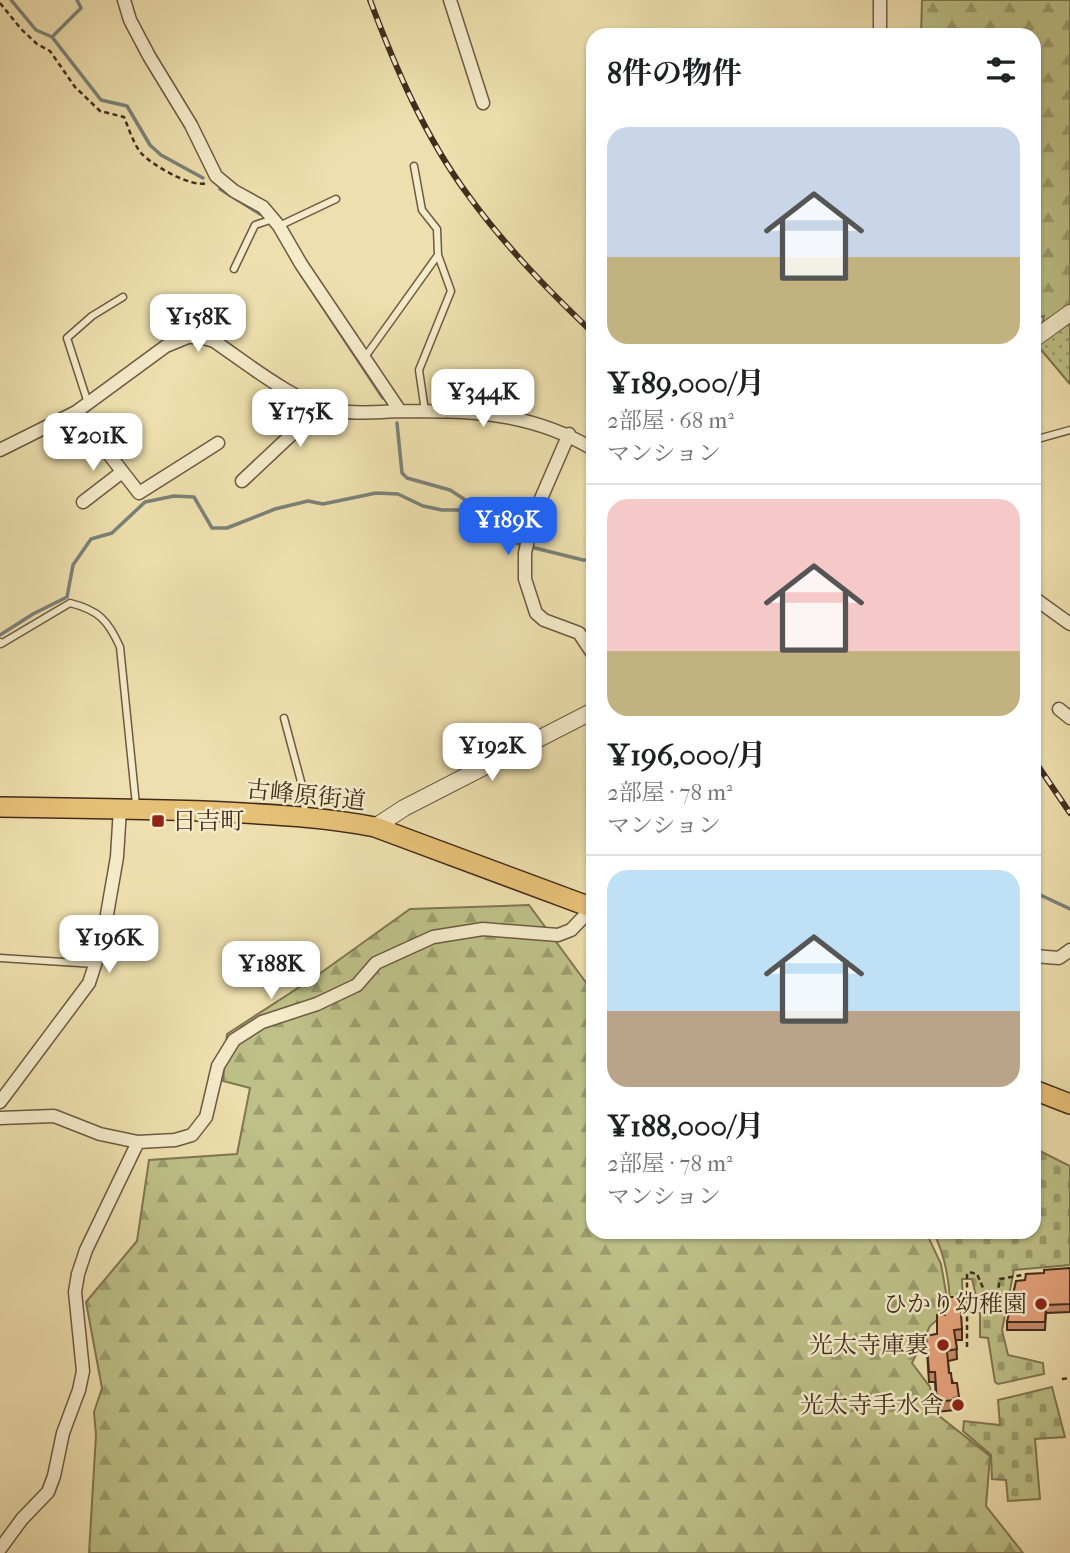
<!DOCTYPE html>
<html lang="ja">
<meta charset="utf-8">
<style>
:root{--surface:#fff;--page:#f6f6f6;--text:#202124;--muted:#757577;--line:#e0e0e0;--accent:#2563eb}
body{margin:0;font-family:"IM FELL French Canon","Noto Serif JP",serif;background:var(--page);color:var(--text);height:100vh;display:flex;flex-direction:column;font-size:26px;white-space:nowrap}
*{box-sizing:border-box;margin:0}
p{font-size:23px;color:var(--muted)}
.icon{flex:none;width:38px;height:38px;fill:none;stroke:currentColor;stroke-width:2;stroke-linecap:round;stroke-linejoin:round}
.map{position:relative;flex:1;overflow:hidden}
.drawer{position:absolute;left:586px;top:28px;width:455px;height:1211px;display:flex;flex-direction:column;background:var(--surface);border-radius:21px;box-shadow:0 2px 5px #0004}
.drawer>*{flex:none}
.price{position:absolute;translate:-50% -60px;padding:0 16px;border-radius:14px;background:#fff;color:#222;font-size:23px;line-height:46px;filter:drop-shadow(0 2px 4px #0008)}
.price::after{content:'';position:absolute;left:50%;top:42px;width:21px;height:16px;margin-left:-10px;background:inherit;clip-path:polygon(0 0,100% 0,50% 100%)}
.price.on{background:var(--accent);color:#fff}
ul{padding:0;list-style:none}
li{display:grid;align-content:center;gap:14px;height:371px;padding:0 21px}
li+li{border-top:2px solid var(--line)}
li span{display:grid;place-items:center;height:217px;border-radius:21px;color:#555}
li>.icon{margin-inline-start:auto}
span .icon{width:126px;height:126px;fill:#fffc;stroke-width:1}
li b{font-size:30px}
h2{display:flex;justify-content:space-between;align-items:center;height:84px;padding:0 21px;font-size:30px}
.map>svg:first-child{display:block}
.forest{fill:url(#forest-firs);stroke:#807652;stroke-width:2}
.cemetery{fill:url(#cemetery-stones);stroke:#807652;stroke-width:2}
.park{fill:url(#park-dots);stroke:#807652;stroke-width:2}
.lines{fill:none;stroke-linecap:round;stroke-linejoin:round}
.stream{stroke:#7a8179;stroke-width:3.5}
.service-casing{stroke:#6e5942;stroke-width:9}
.minor-casing{stroke:#6e5942;stroke-width:15}
.tertiary-casing{stroke:#6e5942;stroke-width:18}
.primary-casing{stroke:#432c1e;stroke-width:22}
.path{stroke:#432c1e;stroke-width:2.5;stroke-dasharray:5 3.5;stroke-linecap:butt}
.service{stroke:#f4ebca;stroke-width:6}
.minor{stroke:#f4ebca;stroke-width:12}
.tertiary{stroke:#f4ebca;stroke-width:16}
.primary{stroke:#e7c077;stroke-width:19}
.rail-casing{stroke:#432c1e;stroke-width:6}
.rail{stroke:#f4ebca;stroke-width:3.5;stroke-dasharray:10;stroke-linecap:butt}
.wall{fill:#c68c6b;stroke:#432c1e;stroke-width:2}
.building{fill:#e6a37c;stroke:#432c1e;stroke-width:2}
.poi-dot{fill:#8f2418;stroke:#f4ebca;stroke-width:2.5}
.labels{text-anchor:middle;dominant-baseline:central;stroke-width:5;stroke-linejoin:round;paint-order:stroke}
.street-label{font-size:24px;fill:#432c1e;stroke:#f4ebca}
.poi-label{font-size:24px;fill:#432c1e;stroke:#f4ebca;text-anchor:end}
</style>
<div class="map">
<svg width="1070" height="1553" viewBox="0 0 1070 1553">
<defs>
<pattern id="forest-firs" width="22" height="20" patternUnits="userSpaceOnUse" patternTransform="scale(1.75)"><rect width="22" height="20" fill="#bdc187"/><path d="M5 1l3.5 6h-7zM16 11l3.5 6h-7z" fill="#9b9d6e"/></pattern>
<pattern id="cemetery-stones" width="16" height="16" patternUnits="userSpaceOnUse" patternTransform="scale(1.75)"><rect width="16" height="16" fill="#bdc187"/><path d="M2 7V4a2 2 0 0 1 4 0v3zM10 15v-3a2 2 0 0 1 4 0v3z" fill="#9b9d6e"/></pattern>
<pattern id="park-dots" width="8" height="8" patternUnits="userSpaceOnUse" patternTransform="scale(1.75)"><rect width="8" height="8" fill="#bdc187"/><path d="M2 2h.1M6 6h.1" fill="none" stroke="#9b9d6e" stroke-width="1.8" stroke-linecap="round"/></pattern>
</defs>
<rect width="100%" height="100%" fill="#eee0ae"/>
<filter id="stains"><feTurbulence type="fractalNoise" baseFrequency=".00286" numOctaves="4"/><feColorMatrix values="0 0 0 0 .2 0 0 0 0 .09 0 0 0 0 .02 0 0 0 .5 -.17"/></filter>
<radialGradient id="worn" r=".72"><stop offset=".6" stop-color="#630" stop-opacity="0"/><stop offset="1" stop-color="#630" stop-opacity=".3"/></radialGradient>
<path class="forest" d="M922 0H1070V384L1038 346 1044 316 1034 319V35H921Z
M529 905 593 992V1232H926L941 1264 947 1298 940 1307 937 1320 930 1326 912 1363 930 1387 934 1412 990 1456 986 1506 1023 1553H89L96 1435 94 1412 102 1388 86 1302 137 1241 149 1160 237 1154 250 1088 223 1081 227 1034 315 977 410 909Z"/>
<path class="cemetery" d="M1034 1148 1070 1166V1265L1014 1270 1002 1330 1008 1355 1043 1363 1044 1374 998 1384 995 1382 988 1338 980 1337V1314L972 1279H962L963 1303H950C949 1279 945 1254 933 1232H1034Z
M1052 1387 1065 1437 1035 1439 1040 1499 1008 1501 1006 1480 992 1479 991 1455 963 1431 964 1421 1000 1425 998 1400Z"/>
<path class="park" d="M1070 317V384L1038 346Z"/>
<g class="lines">
<path class="stream" d="M11 0 36 30 52 37 101 100 127 106 150 145 161 155 203 178
M52 37 81 8 77 0
M220 189 260 214
M301 274 383 398
M397 423 402 473 407 478 450 490 464 499 470 510 499 538 523 545
M531 547 583 560H593
M0 635 33 614 67 597 73 565 91 539 112 533 145 502 174 496 194 497 212 528H227L275 509 308 501 323 504 376 493 398 494 423 506 442 510H470
M1034 892 1070 909"/>
<defs>
<path id="service" d="M414 166 422 210 437 229 438 255
M279 226 336 199
M234 269 255 225 273 219
M365 357 438 255 451 291 419 370 425 411
M88 403 67 338 92 316 123 297
M1034 440 1070 430
M0 642 1 644 70 603C98 610 108 620 120 647L136 805
M284 718 303 789 305 815
M0 958 95 964"/>
<path id="minor" d="M124 0 130 20 149 56 191 125 216 176 234 191 263 207 279 226 301 264 400 411
M450 0 483 103
M880 0V35
M76 412 139 493 218 443
M569 434 533 517 525 553V579L536 613 544 620 579 633 593 654
M0 450 76 412 166 346 188 337H200L214 341C246 363 301 407 339 411 358 414 379 412 398 411 470 411 529 411 593 449
M242 481 291 435 302 416 297 396
M83 502 122 472
M1034 598 1070 624
M1059 709 1070 718
M1034 956 1059 958 1070 950
M0 1102 89 983 102 943 117 857 120 808
M0 1118 54 1116 100 1134 138 1142 175 1140 192 1135 206 1117 218 1066 234 1040 262 1022 317 1004 357 985 376 963 433 937 483 929 558 935 571 930 592 908
M0 1549 22 1519 48 1492 54 1476 63 1433 79 1390 83 1371 75 1292 78 1274 86 1250 138 1142"/>
<path id="tertiary" d="M1034 339 1070 313
M375 827 404 808 593 711"/>
<path id="primary" d="M0 807C68 808 136 809 204 811 262 814 318 816 375 827L593 908
M1034 1090 1070 1104"/>
</defs>
<use href="#service" class="service-casing"/>
<use href="#minor" class="minor-casing"/>
<use href="#tertiary" class="tertiary-casing"/>
<use href="#primary" class="primary-casing"/>
<path class="path" d="M0 3 21 29 37 44 50 51 75 87 100 111 124 117C129 129 133 143 141 153 152 165 191 188 207 183
M967 1347V1275L969 1272 977 1274 984 1290 988 1306 992 1308 995 1306 1000 1279 1028 1274
M1062 1379 1070 1378"/>
<use href="#service" class="service"/>
<use href="#minor" class="minor"/>
<use href="#tertiary" class="tertiary"/>
<use href="#primary" class="primary"/>
<defs>
<path id="rail" d="M370 0C395 67 425 137 468 195 505 246 548 290 593 333
M1034 760 1070 813"/>
</defs>
<use href="#rail" class="rail-casing"/>
<use href="#rail" class="rail"/>
</g>
<path class="wall" d="M1070 1268V1312L1046 1313 1045 1330H1007V1322L1025 1280Z
M944 1297 962 1329V1340H956L957 1359 948 1361 949 1373 959 1397V1407L954 1408V1410L937 1412 935 1382H929L926 1336 937 1334 944 1315Z"/>
<path class="building" d="M1070 1268V1304L1046 1305 1045 1322H1007L1016 1281 1025 1280 1026 1274 1044 1273V1270Z
M944 1297H960L962 1329 954 1330 957 1349 947 1351 949 1373H951L952 1383H957L959 1397 954 1398V1400L937 1402 935 1372H929L926 1336 937 1334V1315H945Z"/>
<g class="poi-dot">
<rect x="151" y="814" width="14" height="14" rx="3.5"/>
<circle cx="1041" cy="1304" r="7"/>
<circle cx="943" cy="1345" r="7"/>
<circle cx="958" cy="1405" r="7"/>
</g>
<g class="labels">
<g class="street-label">
<text transform="translate(306 795) rotate(6)">古峰原街道</text>
</g>
<g class="poi-label">
<text x="172" y="821" text-anchor="start">日吉町</text>
<text x="1027" y="1304">ひかり幼稚園</text>
<text x="929" y="1345">光太寺庫裏</text>
<text x="944" y="1405">光太寺手水舎</text>
</g>
</g>
<rect width="100%" height="100%" filter="url(#stains)"/>
<rect width="100%" height="100%" fill="url(#worn)"/>
</svg>
<b class="price" style="left:198px;top:354px">¥158K</b>
<b class="price" style="left:483px;top:429px">¥344K</b>
<b class="price" style="left:300px;top:449px">¥175K</b>
<b class="price" style="left:93px;top:473px">¥201K</b>
<b class="price on" style="left:508px;top:557px">¥189K</b>
<b class="price" style="left:492px;top:783px">¥192K</b>
<b class="price" style="left:109px;top:975px">¥196K</b>
<b class="price" style="left:271px;top:1001px">¥188K</b>
<section class="drawer">
<h2>8件の物件<svg class="icon" aria-label="filters" viewBox="0 0 24 24"><path d="M4 7h16M4 17h16"/><circle cx="9" cy="7" r="2"/><circle cx="15" cy="17" r="2"/></svg></h2>
<ul>
<li><span style="background:linear-gradient(#c9d6e8 60%,#c2b280 0)"><svg class="icon" aria-label="home" viewBox="0 0 24 24"><path d="M3 11l9-7 9 7M6 9v11h12V9"/></svg></span><div><b>¥189,000/月</b><p>2部屋 · 68 m²</p><p>マンション</p></div></li>
<li><span style="background:linear-gradient(#f6c9c9 70%,#c2b280 0)"><svg class="icon" aria-label="home" viewBox="0 0 24 24"><path d="M3 11l9-7 9 7M6 9v11h12V9"/></svg></span><div><b>¥196,000/月</b><p>2部屋 · 78 m²</p><p>マンション</p></div></li>
<li><span style="background:linear-gradient(#bfe0f5 65%,#b9a48a 0)"><svg class="icon" aria-label="home" viewBox="0 0 24 24"><path d="M3 11l9-7 9 7M6 9v11h12V9"/></svg></span><div><b>¥188,000/月</b><p>2部屋 · 78 m²</p><p>マンション</p></div></li>
</ul>
</section>
</div>
